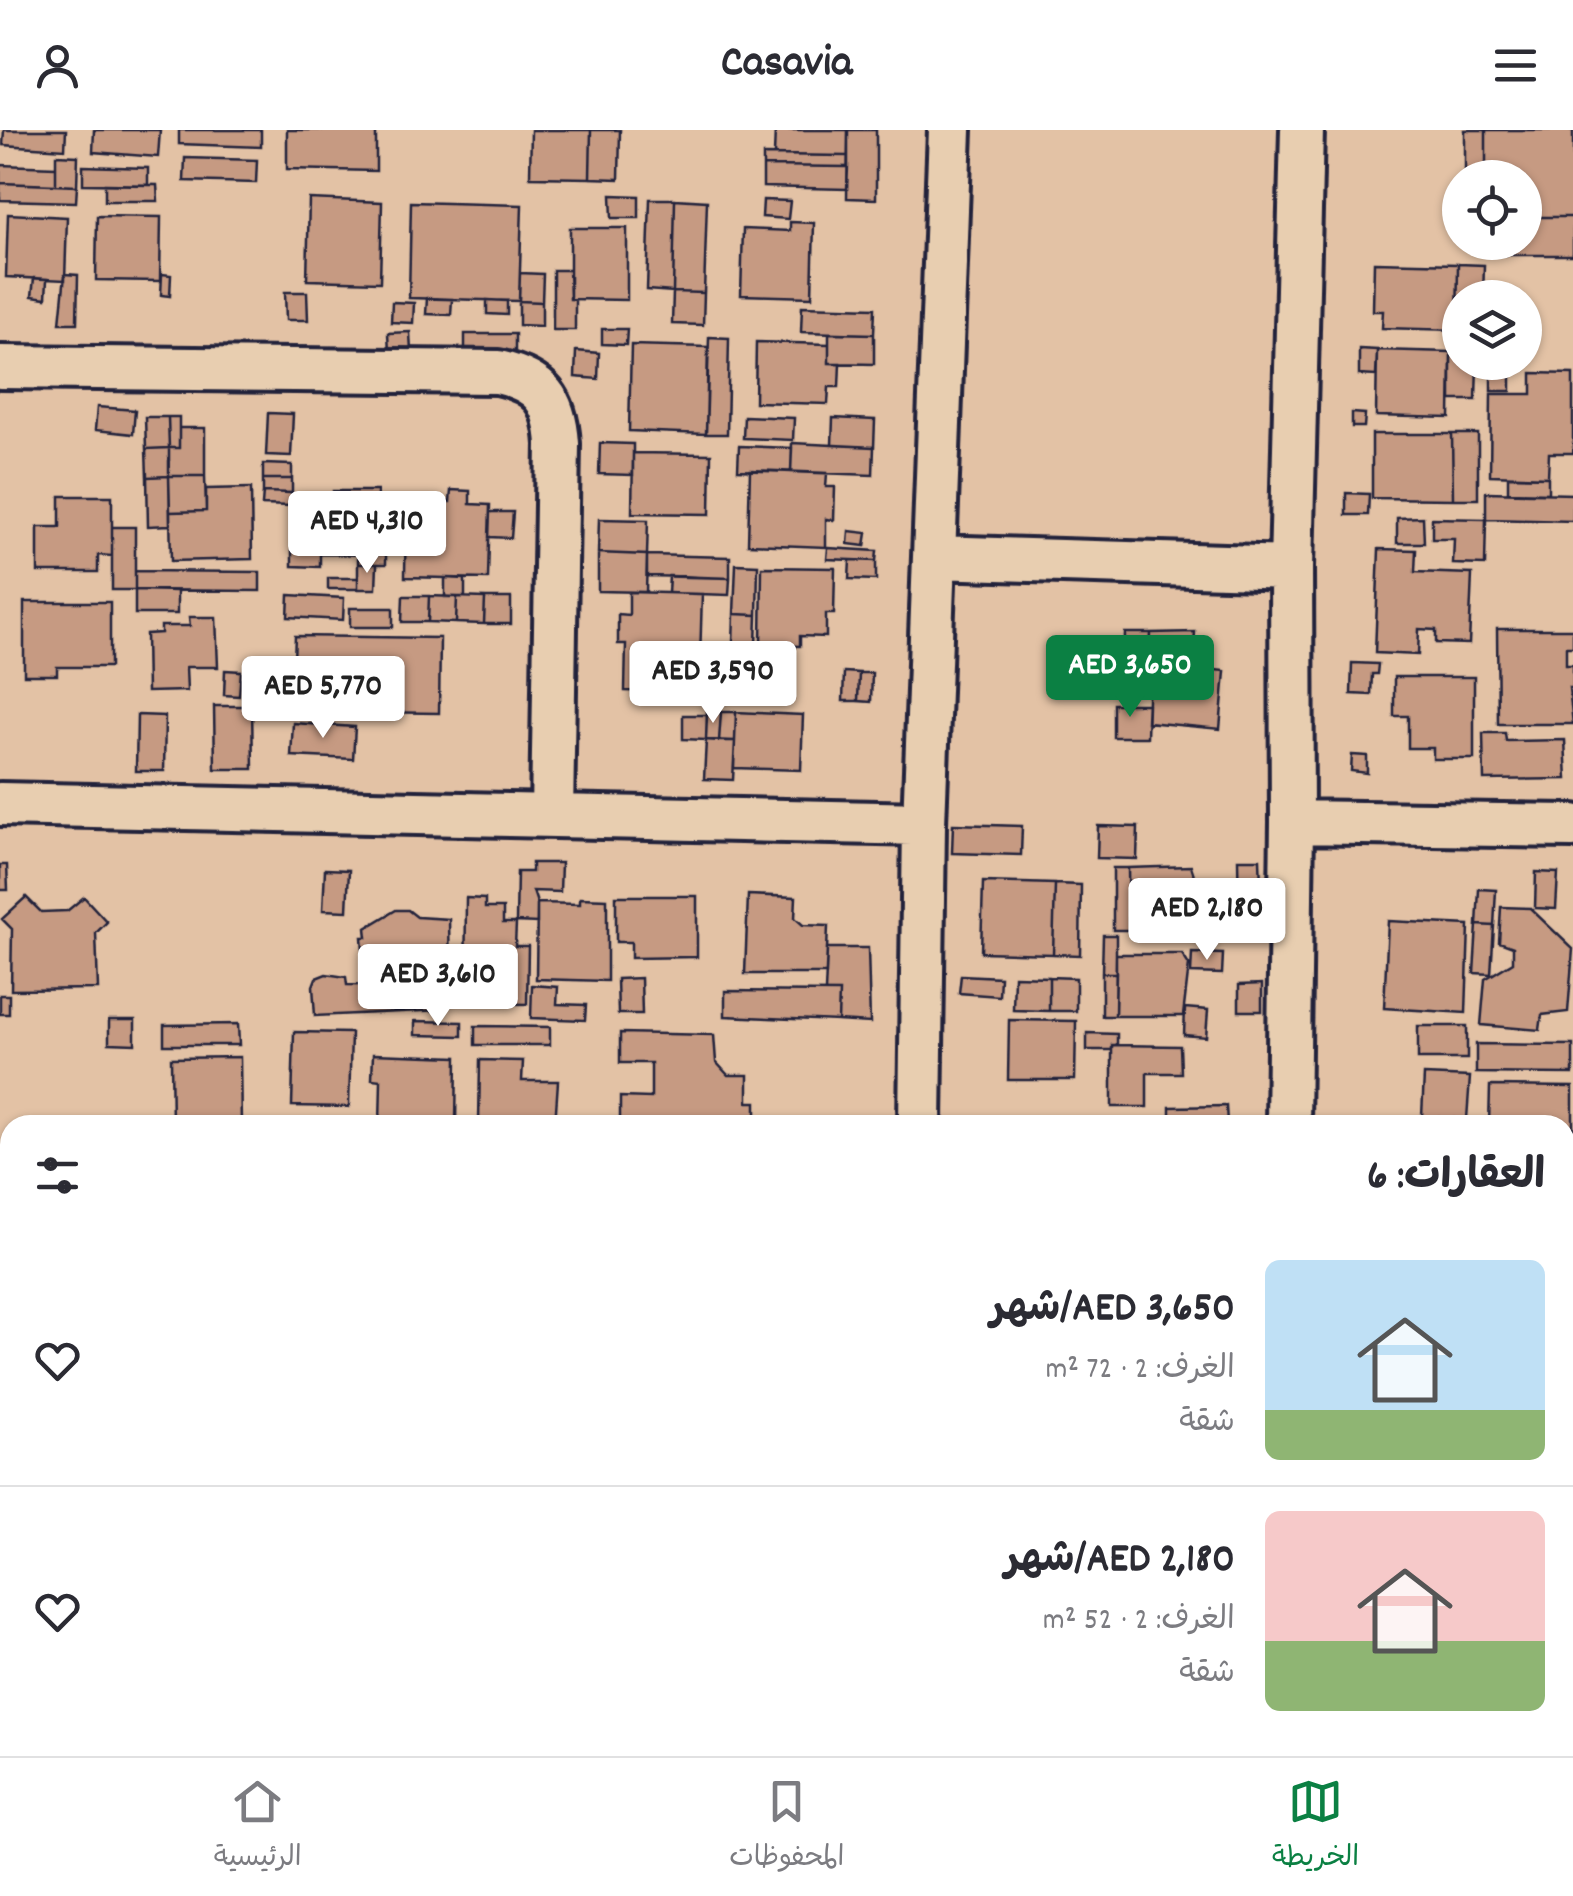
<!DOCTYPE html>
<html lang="ar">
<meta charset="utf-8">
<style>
:root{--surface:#fff;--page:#f2f2f3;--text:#2b2b33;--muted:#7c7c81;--line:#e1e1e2;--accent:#0b8043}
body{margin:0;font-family:Dekko,"Playpen Sans Arabic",sans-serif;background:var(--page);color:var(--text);direction:rtl;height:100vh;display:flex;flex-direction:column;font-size:38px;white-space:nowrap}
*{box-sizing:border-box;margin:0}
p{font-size:32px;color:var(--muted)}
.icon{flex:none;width:55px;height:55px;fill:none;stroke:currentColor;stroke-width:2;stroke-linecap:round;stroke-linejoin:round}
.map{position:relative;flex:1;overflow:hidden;direction:ltr}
.panel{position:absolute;left:0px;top:985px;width:1575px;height:642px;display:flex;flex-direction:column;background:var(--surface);border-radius:30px 30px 0 0;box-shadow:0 2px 8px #0004;direction:rtl}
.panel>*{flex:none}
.controls{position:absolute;left:1442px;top:30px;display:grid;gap:20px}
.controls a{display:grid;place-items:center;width:100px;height:100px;border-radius:50%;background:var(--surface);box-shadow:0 2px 8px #0004;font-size:50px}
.price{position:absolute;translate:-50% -85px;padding:0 22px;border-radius:10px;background:#fff;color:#222;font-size:32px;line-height:65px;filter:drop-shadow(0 2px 5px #0008)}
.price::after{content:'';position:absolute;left:50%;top:60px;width:30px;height:22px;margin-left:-15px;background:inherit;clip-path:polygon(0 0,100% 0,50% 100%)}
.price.on{background:var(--accent);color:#fff}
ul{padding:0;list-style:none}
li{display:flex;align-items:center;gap:30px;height:250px;padding:0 30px}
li+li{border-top:2px solid var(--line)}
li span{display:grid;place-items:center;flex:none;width:280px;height:200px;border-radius:15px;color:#555}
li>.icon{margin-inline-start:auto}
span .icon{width:120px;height:120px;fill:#fffc;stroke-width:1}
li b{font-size:42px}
h2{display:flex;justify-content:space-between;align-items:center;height:120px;padding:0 30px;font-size:42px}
header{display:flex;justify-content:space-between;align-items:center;height:130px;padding:0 30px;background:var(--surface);font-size:45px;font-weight:700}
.menu{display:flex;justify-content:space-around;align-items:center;height:140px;border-top:2px solid var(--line);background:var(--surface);font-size:28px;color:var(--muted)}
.menu a{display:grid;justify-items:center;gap:5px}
.menu .on{color:var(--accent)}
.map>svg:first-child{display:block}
.building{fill:#c69a82;stroke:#22223b;stroke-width:2.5}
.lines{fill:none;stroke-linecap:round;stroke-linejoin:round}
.minor-casing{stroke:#22223b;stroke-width:50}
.highway-casing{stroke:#22223b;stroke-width:62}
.minor{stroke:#e8ceb0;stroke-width:42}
.highway{stroke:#e8ceb0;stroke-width:55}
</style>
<header><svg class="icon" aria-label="menu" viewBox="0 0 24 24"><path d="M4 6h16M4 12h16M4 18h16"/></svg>Casavia<svg class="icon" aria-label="person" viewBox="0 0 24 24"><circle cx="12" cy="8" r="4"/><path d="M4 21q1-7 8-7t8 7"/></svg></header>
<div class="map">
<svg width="1573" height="1626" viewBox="0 0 1573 1626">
<rect width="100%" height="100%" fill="#e3c2a5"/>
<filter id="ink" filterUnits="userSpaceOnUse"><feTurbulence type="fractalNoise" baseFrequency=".01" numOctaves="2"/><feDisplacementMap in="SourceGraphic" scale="20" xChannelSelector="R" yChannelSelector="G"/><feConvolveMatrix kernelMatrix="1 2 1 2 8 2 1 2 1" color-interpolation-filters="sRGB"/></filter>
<g filter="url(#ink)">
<path class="building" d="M4 0H66L65 19 3 15Z
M94 0H160L158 27 93 22Z
M179 0H261V17L179 14Z
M287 0H376V41L287 39Z
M531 0H591L590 48 530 47Z
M591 0H620L619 49 590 48Z
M775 0H848V26L774 25Z
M848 0H876V69L847 68Z
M1465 0H1486V43H1465Z
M1486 0H1573V87H1525V48H1486Z
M56 25 78 26 77 56 56 55Z
M763 25 848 26V37L763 36Z
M185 28 257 30 256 53 184 51Z
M0 35 56 37V55L0 53Z
M83 36 148 38V55L83 54Z
M763 36 848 37 847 59 763 57Z
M0 53 77 56 76 72 0 70Z
M105 54 157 55 158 71H105Z
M611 65 639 66V88H612Z
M309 69 382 72 380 152 307 150Z
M650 69H675L673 162 647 160Z
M675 69 707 71 704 163 673 162Z
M763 70 790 71 788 89 762 87Z
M411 72 522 75 519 171 409 168Z
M8 84 67 87 65 150 6 147Z
M97 86 161 87 160 151 96 150Z
M1525 87H1573V125H1486V112H1525Z
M790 92 814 93 812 167 741 165 743 99 790 101Z
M570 98H627V170L570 169Z
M1374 132 1458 134 1457 200 1382 198 1383 181H1373Z
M1458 134 1484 135 1483 168H1460V200H1457Z
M553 140H569L570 169 575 170V200H553Z
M520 143 543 144 542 172 519 171Z
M65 144 78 145 77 193H60Z
M162 144 171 145 170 166 161 165Z
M34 148 47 149 46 168 32 166Z
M285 162H307L308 190H286Z
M673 162 704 163 703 195 672 194Z
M427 168 452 169 451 185 426 184Z
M487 170 507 171V185L487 184Z
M519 171 542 172V196L519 195Z
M392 172 414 173 413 193 391 192Z
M802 176 875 178 874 204 801 202Z
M602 199H627L626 215 602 214Z
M410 202 411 222 389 223 388 203Z
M829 203 874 204V234L829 233Z
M465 204H515V227L465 226Z
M709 207 729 208 727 304H706Z
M756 212 829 214V233H840L839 257H829L828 274 755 272Z
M631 215 708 217 706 304 629 301Z
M1359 219 1377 220 1376 246 1359 245Z
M1377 220 1451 222 1450 288 1376 286Z
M576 221 599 223 598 249 575 247Z
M1451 222H1460V232H1477L1476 270H1451Z
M1491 240H1511V261H1491Z
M1532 243 1573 244V323H1549L1548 347 1490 345 1491 264H1532Z
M97 277 135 280 133 304 95 300Z
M268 283 293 284 291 326 266 325Z
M1352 283 1365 284 1364 297H1352Z
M744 286 794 288 793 310 743 308Z
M145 287H168L169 318 146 319Z
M168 287H179V318H169Z
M833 288 875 290 874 317 832 315Z
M179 298H205V346H169V318H179Z
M1372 304H1452L1453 369 1372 368Z
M1452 304H1478V369H1453Z
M600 313 633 314V345L599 344Z
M792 313 874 317 873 345 791 342Z
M739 316 792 318 791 342 738 340Z
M169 318V346L147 347 146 319Z
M633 323 711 324 710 384 632 383Z
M263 334 292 335V349H263Z
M750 340 827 343 826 357H835L834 390 826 389V417L748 414Z
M169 346 170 395 148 396 147 347Z
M169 346H205L206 381 170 382Z
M1508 346 1548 347V363L1508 362Z
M263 349H292V363L263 362Z
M251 358 252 429 171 431 170 382 206 381V359Z
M451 360 470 361V374L490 375 488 449 405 447 406 371 450 372Z
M333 361H377V425L320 424V437L292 436V407H304V385H333Z
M263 362 292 363 291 376 262 375Z
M1486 362 1573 364V391L1486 389Z
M1346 363 1369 364 1368 385H1346Z
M60 366H112V426L98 425V442H38V397H60Z
M377 381H390V395H377Z
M490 382H513L511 408 489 407Z
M1423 387 1424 413H1397V388Z
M1432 388 1486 389 1485 435 1453 434 1454 409H1432Z
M599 389 648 390 647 425 598 423Z
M112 397H135V460H112Z
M849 401 867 403 865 416 848 414Z
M828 418 877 421 876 431 827 429Z
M1379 419 1416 420 1415 442 1472 444 1469 514 1436 513V500L1419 499 1418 525 1375 523Z
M598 423 647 425 646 462 598 461Z
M358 424H386V434H358Z
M647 425 730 427V448L647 446Z
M850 430 876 431V450L849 449Z
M358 434H377L376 459H358Z
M736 434 758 435 757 485 734 484Z
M762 437 835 438 834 484H826V507L800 506V516L761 515Z
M135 441 260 442V461L135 460Z
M669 446 730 448 729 465 668 463Z
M328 448H358V459H328Z
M445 448 465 449V467H445Z
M135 460 177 461V484H135Z
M629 462 702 464 699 563 625 561 626 514H618V484L629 485Z
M289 465 344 468 343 490 288 487Z
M403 466H429L428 492H402Z
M429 466 457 467 456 493 428 492Z
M457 467 485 468 484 494 456 493Z
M485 468H511V494H484Z
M24 472H110V537H57V545H24Z
M350 478H393V497H350Z
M734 484 757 485 756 515 733 514Z
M189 487H216L218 537H186L187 561 147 562 146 504 161 503V496H190Z
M1497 499H1573V517H1566V535H1573V558H1569L1573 594H1498Z
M1195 502 1193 529 1205 539 1225 541 1220 599 1147 592 1151 503Z
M1125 503H1151L1149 548H1124Z
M295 506 440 508 439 583 295 581V556H277L278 529H294Z
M1352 533 1378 534 1377 544H1372L1371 565 1351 564Z
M225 540 241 541 239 566 224 565Z
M844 542 859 543 858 571H843Z
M859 543H872L871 572 858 571Z
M1394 547H1474V629H1433V618H1408V586H1394Z
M1113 574H1148L1147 607H1113Z
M214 576H252L253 639H215Z
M707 581 721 582 719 611 706 610Z
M721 582H736L735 611H719Z
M736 582 803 585 801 640 734 638Z
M137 585 165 586 164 641H136Z
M683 585H707L706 610 683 609Z
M293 593 355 597 353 629 291 626Z
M1483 603H1505L1506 611 1565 610 1567 649 1484 650Z
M706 610 735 611 733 650 704 649Z
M1352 625 1367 626V643L1351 641Z
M953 694 1022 696 1021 725 952 723Z
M1098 696 1138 697 1137 729 1097 728Z
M1238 729H1260L1262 782 1239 783Z
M532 733H561L560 762 533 761 537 773V793L516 792 517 742H532Z
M0 735H7L8 760H0Z
M1191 736 1197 754 1188 768 1194 786 1189 798 1129 800 1128 738Z
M1113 738H1128L1129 800H1113Z
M325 739 349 740 347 781 323 780Z
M1536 742 1558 743 1556 779 1535 778Z
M983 752 1055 754 1053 824 981 822Z
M1055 754 1081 755 1080 825 1053 824Z
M1479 759 1496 760 1494 796 1477 795Z
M748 765 796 767 795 788 803 795 828 796 826 844H745Z
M616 766H697V827L631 828V812H616Z
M26 767 41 782 67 781 84 767 107 792 96 803 98 859 11 860 12 799 2 789Z
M466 768 485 769V778H503V793H516L515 816H528L527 874 465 873Z
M580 768 607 769V851L536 849 537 773 580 774Z
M1501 777 1530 778 1573 819 1568 882 1542 885 1540 900 1481 895 1485 849 1513 832V817L1499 812Z
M396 780H408L417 787 449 789 450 848 365 849 362 807H367L366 798Z
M1388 791 1469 795 1466 883 1384 878Z
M1477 795 1494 796 1491 844 1474 843Z
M1103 805H1116V843H1102Z
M827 818H868L870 893 838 891 839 862H825Z
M1192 823 1223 824 1222 844 1191 843Z
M1116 824H1182L1189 835 1183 886H1115Z
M1102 843H1116L1115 886H1102Z
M326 844 346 847 347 855 441 856 442 880 315 886 313 856 316 848Z
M961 845 1000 847 999 866 959 863Z
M1014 846 1049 847V881L1013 880Z
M1049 847 1076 848V881H1049Z
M641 848 642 884H618L617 849Z
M1262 854V881H1239V855Z
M532 855 558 857 557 874 586 875 585 890 531 888Z
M725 861 839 862 838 891 725 886Z
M0 865H9V884H0Z
M1185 878 1208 880 1206 907 1184 905Z
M109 890H135V914L109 913Z
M1009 890 1076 891 1075 950H1008Z
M415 891 462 892V906L415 905Z
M238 894 239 915H164V895Z
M475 896 550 897V915H475Z
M1418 896H1467V929H1418Z
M294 902 351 903 349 977 292 976Z
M620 903 714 905 716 932 728 945H748V972H756V995H620V967L651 968V933H620Z
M1087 903 1117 904V915H1112V920H1087Z
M1476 914 1573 915V944L1476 943Z
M1112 915 1180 916 1181 943H1147V977H1112Z
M373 924 457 927 456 995H380L381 950 372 949Z
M240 927 241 995H172L171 928Z
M480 930 523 931 522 951H558L555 995H479Z
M1424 945 1470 947 1467 989 1422 986Z
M1490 956 1573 957V998L1489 995Z
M1226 976 1227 993 1170 994V977Z
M1565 998H1573V1045H1565Z
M1565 1158H1573V1173H1565Z
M1565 1173H1571L1573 1254H1565Z
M0 1188 10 1189V1236L0 1235Z
M0 1245 10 1246V1266H0Z
M1565 1399H1573V1426L1565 1425Z
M0 1409H10V1439H0Z"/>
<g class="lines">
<defs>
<path id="minor" d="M0 237 498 242C541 252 555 269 558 314L552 684
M935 427 1291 438
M0 674 924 694
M1292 692 1573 696
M920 995 924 694 950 0
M1288 995 1292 692 1291 438 1302 0
M0 1088H10
M0 1478 10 1480
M1565 1511H1573"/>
<path id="highway" d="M0 1550 10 1553
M15 1618 48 1626
M1532 1618 1573 1621"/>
</defs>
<use href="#minor" class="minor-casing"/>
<use href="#highway" class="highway-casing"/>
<use href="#minor" class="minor"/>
<use href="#highway" class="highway"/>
</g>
</g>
</svg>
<div class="controls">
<a><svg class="icon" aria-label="locate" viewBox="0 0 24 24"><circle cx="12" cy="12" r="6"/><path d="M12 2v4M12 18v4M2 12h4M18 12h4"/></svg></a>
<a><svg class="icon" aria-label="layers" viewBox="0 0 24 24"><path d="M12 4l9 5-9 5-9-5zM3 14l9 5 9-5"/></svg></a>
</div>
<b class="price" style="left:367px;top:446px">AED 4,310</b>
<b class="price on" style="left:1130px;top:590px">AED 3,650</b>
<b class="price" style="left:713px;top:596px">AED 3,590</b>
<b class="price" style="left:323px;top:611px">AED 5,770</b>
<b class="price" style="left:1207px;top:833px">AED 2,180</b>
<b class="price" style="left:438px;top:899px">AED 3,610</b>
<section class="panel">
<h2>العقارات: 6<svg class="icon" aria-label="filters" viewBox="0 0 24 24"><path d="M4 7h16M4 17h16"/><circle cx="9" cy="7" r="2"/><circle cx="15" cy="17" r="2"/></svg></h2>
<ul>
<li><span style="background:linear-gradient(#bfe0f5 75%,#8fb573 0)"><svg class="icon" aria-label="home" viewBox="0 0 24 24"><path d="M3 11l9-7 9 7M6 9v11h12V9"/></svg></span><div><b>AED 3,650/شهر</b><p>الغرف: 2 · 72 m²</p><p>شقة</p></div><svg class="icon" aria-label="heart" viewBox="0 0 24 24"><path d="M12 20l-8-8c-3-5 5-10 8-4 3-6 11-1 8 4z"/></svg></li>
<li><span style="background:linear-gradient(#f6c9c9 65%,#8fb573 0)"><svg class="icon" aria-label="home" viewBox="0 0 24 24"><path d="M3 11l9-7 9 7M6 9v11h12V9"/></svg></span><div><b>AED 2,180/شهر</b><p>الغرف: 2 · 52 m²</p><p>شقة</p></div><svg class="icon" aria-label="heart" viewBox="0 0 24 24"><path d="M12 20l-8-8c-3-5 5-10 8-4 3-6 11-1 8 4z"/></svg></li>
</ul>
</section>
</div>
<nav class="menu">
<a class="on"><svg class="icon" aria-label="map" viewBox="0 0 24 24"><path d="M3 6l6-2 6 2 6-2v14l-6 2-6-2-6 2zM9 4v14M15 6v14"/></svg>الخريطة</a>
<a><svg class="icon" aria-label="saved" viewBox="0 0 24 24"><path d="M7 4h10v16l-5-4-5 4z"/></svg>المحفوظات</a>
<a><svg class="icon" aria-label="home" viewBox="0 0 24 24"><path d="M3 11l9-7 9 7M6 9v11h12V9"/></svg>الرئيسية</a>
</nav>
